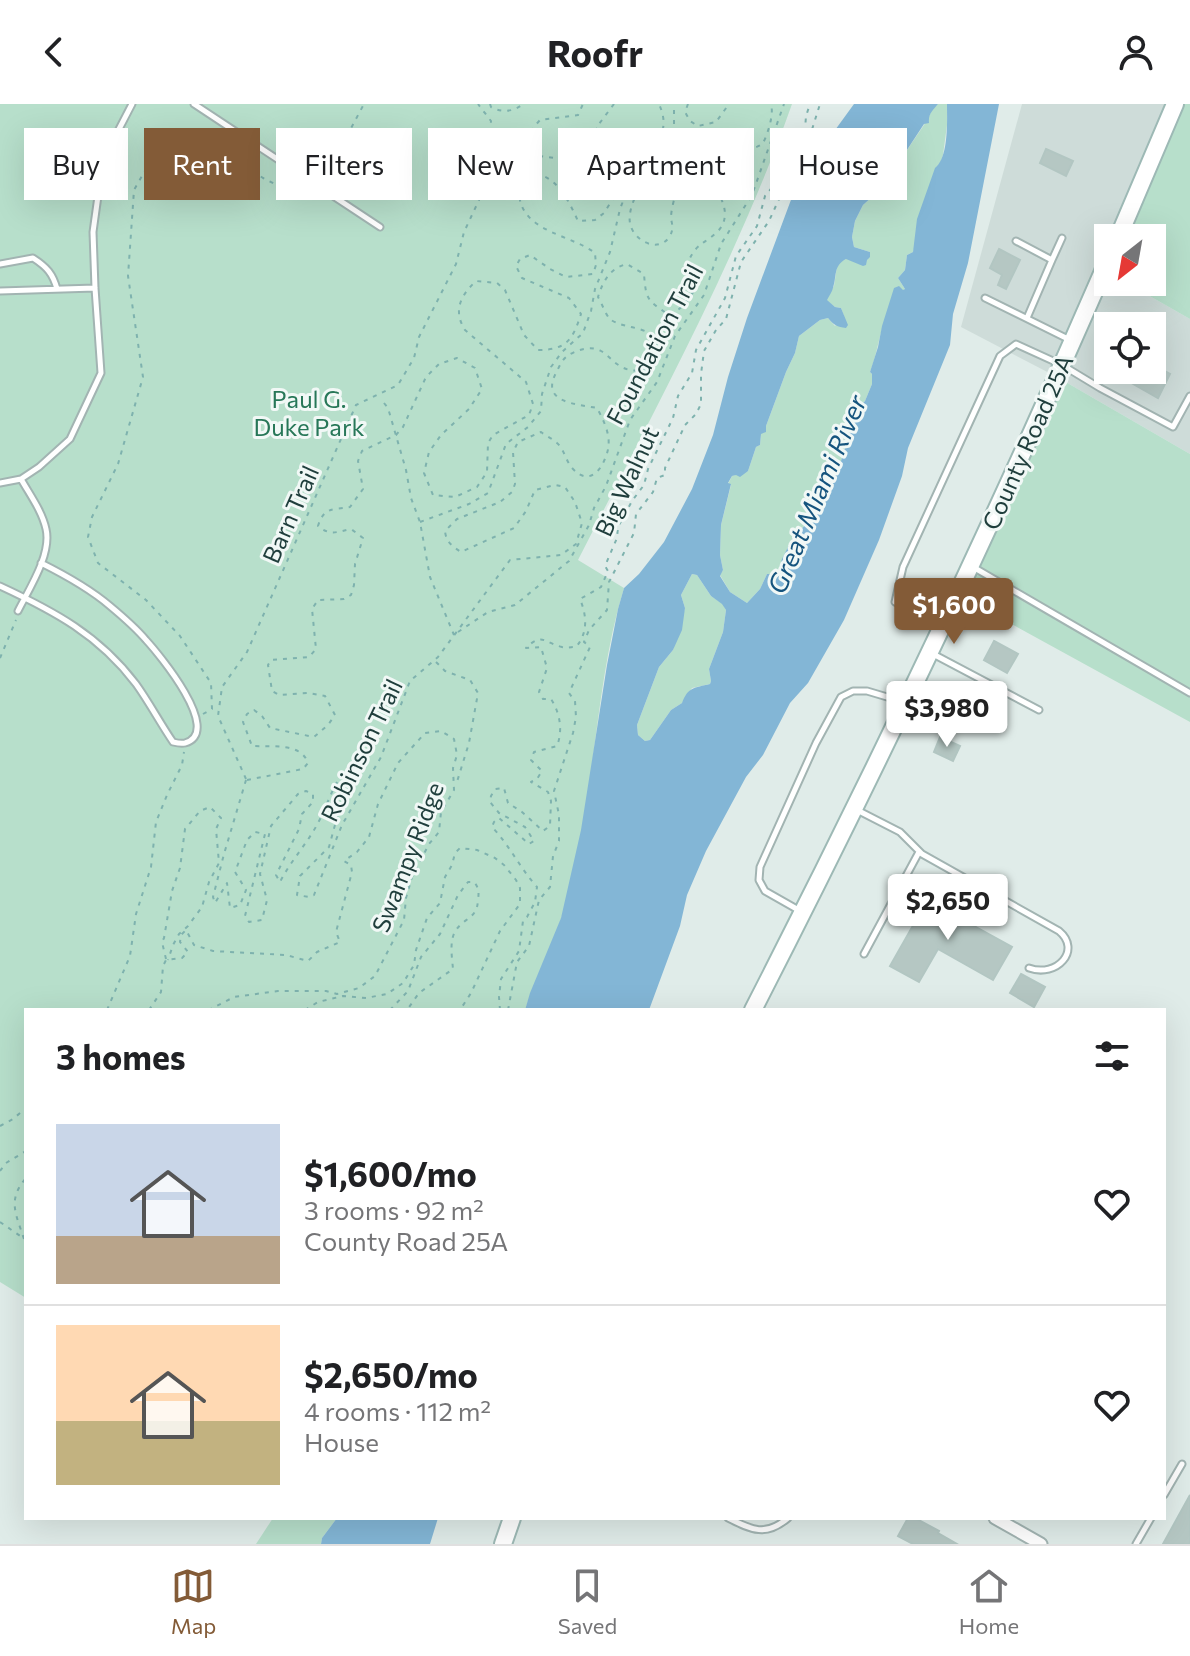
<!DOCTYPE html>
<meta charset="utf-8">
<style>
:root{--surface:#fff;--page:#f6f6f6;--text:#202124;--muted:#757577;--line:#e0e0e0;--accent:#835b37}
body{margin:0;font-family:Commissioner,sans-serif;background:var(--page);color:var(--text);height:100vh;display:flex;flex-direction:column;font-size:30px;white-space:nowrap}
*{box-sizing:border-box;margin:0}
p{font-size:26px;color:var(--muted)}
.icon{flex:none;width:44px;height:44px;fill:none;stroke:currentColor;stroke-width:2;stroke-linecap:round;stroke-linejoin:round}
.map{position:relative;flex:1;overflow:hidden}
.sheet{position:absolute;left:24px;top:904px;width:1142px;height:512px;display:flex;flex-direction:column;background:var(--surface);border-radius:0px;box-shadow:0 8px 32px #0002}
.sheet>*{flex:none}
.hud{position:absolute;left:24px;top:24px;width:1142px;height:72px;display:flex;gap:16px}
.needle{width:52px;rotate:211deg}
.tools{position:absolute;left:1094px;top:120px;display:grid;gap:16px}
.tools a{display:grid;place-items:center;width:72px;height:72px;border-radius:0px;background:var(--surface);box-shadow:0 8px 32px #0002;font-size:40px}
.price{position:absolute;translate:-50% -68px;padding:0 18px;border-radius:8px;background:#fff;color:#222;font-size:26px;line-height:52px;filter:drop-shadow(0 2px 4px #0008)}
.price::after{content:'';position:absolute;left:50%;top:48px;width:24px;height:18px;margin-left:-12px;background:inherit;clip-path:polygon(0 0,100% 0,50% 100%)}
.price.on{background:var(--accent);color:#fff}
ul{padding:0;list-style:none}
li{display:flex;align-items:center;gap:24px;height:200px;padding:0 32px}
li+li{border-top:2px solid var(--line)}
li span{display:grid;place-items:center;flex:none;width:224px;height:160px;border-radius:0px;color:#555}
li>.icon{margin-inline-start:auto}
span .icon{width:96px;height:96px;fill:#fffc;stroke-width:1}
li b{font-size:34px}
h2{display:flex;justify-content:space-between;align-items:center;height:96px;padding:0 32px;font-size:34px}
.pill{padding:0 28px;border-radius:0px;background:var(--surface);box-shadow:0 8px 32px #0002;font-size:28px;line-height:72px}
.pill.on{background:var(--accent);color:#fff}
header{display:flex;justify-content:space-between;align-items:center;height:104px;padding:0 32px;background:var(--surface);font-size:36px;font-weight:700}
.menu{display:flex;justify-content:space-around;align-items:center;height:112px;border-top:2px solid var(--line);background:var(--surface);font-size:22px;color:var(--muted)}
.menu a{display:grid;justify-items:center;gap:4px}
.menu .on{color:var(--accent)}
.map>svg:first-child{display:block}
.built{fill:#cedcd9;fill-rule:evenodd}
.green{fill:#b7dfcb}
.water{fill:#83b6d6;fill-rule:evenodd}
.building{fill:#b5c7c3;stroke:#b2c6c2;stroke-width:2}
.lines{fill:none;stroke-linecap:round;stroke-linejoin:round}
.lane-casing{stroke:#a2b4b2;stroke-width:9}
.street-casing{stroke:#a2b4b2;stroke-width:15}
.secondary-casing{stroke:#9db9b5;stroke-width:20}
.path{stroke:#7eb2ae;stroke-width:2;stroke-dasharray:4 6;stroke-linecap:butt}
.lane{stroke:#fff;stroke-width:5}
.street{stroke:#fff;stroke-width:11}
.secondary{stroke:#fff;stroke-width:16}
.labels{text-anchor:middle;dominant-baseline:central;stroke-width:6;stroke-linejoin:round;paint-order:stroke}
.street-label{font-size:24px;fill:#1f3e3c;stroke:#f1f8f6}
.park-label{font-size:24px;fill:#277758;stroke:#f1f8f6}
.water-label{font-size:26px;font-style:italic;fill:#15547e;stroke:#f1f8f6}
</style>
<header><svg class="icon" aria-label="back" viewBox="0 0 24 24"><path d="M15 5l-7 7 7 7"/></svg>Roofr<svg class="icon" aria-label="person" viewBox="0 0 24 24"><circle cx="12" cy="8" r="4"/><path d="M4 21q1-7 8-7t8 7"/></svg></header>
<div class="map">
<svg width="1190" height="1440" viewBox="0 0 1190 1440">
<rect width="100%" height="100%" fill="#e0ece9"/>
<path class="built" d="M1022 0H1175L1118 134H1108V178H1125L1190 215V350L1057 273 961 223ZM1108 222H1152V266H1108Z"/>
<path class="green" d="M0 0H792C736 158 654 307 578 456L624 484C600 562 597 645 582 725 576 754 570 787 561 815 550 846 535 875 525 906H26V1194L0 1178Z
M938 0H947V21L943 51 913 148 907 151 905 166 898 174 905 185C879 209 882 238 870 268L872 270V280L865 297 857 305 841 357 827 376 809 417 792 435 783 455 774 481H772V474L767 470 760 485 747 499 730 488 720 471 723 466 720 451 721 421 731 381 728 380 732 372 748 367 756 343 760 341 761 329 766 327V322L786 268 795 249 799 232 820 216 828 214 835 222 844 212 841 204 835 203 826 196 834 182 837 162 841 157 846 155 867 156 870 148 854 143 852 133 855 117 863 101 881 85 897 55 903 52 928 15 932 5Z
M1175 0H1190V215L1125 178H1152V134H1118Z
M1057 273 1190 350V618L957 490Z
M692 470 697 471 711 492 723 500 726 506 723 528 709 565 711 577 710 580 692 584 682 599 671 606 650 636 645 637 638 631 637 621 659 563 673 546 685 504 681 491Z
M273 1414H337L322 1434 321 1440H256Z"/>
<path class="water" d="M854 0H938C933 6 928 10 929 19L924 20 903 52 897 55 881 85 863 101 855 117 852 133 854 143 870 148V153L867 156 866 161 863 162 846 155C833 162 837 172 833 184 832 188 829 192 827 196L835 203 841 204 848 221 846 224C837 223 834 221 828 214L820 216 799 232 795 249 786 268 766 322V328L761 330 760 341 756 343 748 367 740 373 736 371 732 372 728 379 731 380 721 421 720 451 723 466 720 472 730 488 747 499 760 485 767 470H771L772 480 774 481 782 455 792 435 809 417 827 376 826 371 835 365 841 357 857 305 865 297 872 280V270L870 268 878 243 882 222 894 184 899 182 903 186 905 185 898 174 905 166 907 151 913 148 917 115 935 64C949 53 947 17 947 0H999L968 159 953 210 950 241 908 344 902 372 879 436 844 516 808 579 790 599 763 651 746 673 706 747 687 791 680 822 649 906H525L530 889 561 814 581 726 607 561 618 505 624 484 639 470 664 438 692 385 713 331 728 273 747 214 798 77ZM692 470 697 471 711 492 722 500 726 506 723 528 709 565 711 577 710 580C694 584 688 583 682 599L671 606 650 636 645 637 638 631 637 621 659 563 673 546 682 526 685 504 681 491Z
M337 1414H438L430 1440H321L322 1434Z"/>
<path class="building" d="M1046 45 1073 57 1066 72 1040 59Z
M999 145 1020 156 1006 185 998 181 1002 171 990 164Z
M1152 260 1170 270 1158 294 1130 278 1136 266H1152Z
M994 537 1018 550 1007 569 984 556Z
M940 633 960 642 953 657 934 648Z
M932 788 960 804 956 812 1012 843 993 876 938 845 919 878 890 862Z
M1021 870 1045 883 1034 903 1010 889Z
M1190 1391V1440H1163Z
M908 1414H915L939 1427 938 1429 957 1440H913L898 1432Z"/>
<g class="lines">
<defs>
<path id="lane" d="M194 0 380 123
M1016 137 1052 156 1027 214
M1052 156 1062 134
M0 160 33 154C47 163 53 170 57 185
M0 187 95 184
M985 194 1068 235
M0 379 21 375 39 363 70 335 101 269 95 184 93 128 103 56 132 0
M973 463 1190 589
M0 482C54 507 99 531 136 580 149 598 160 619 173 638 177 639 181 640 185 639 224 628 158 549 146 536 135 523 122 512 110 502 89 484 65 471 41 459
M18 507C29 485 52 450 46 425 42 407 30 391 21 375
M940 522 895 498 903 463 1000 252 1016 240 1062 261 1100 284 1173 323 1190 292
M933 550 1039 606
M912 594 967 624
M857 706 900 728 922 750 1059 827C1082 846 1057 874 1029 864
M802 808 765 787 759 776 760 763 816 639 841 593 853 587H867L904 598
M864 850 919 748
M1164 1391 1182 1360
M728 1414C752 1426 766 1433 788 1414
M1136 1440 1151 1414"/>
<path id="street" d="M995 1414 1041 1440"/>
<path id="secondary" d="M1118 134 1175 0
M753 906C879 660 998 410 1108 156
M503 1440 512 1414"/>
</defs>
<use href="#lane" class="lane-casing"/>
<use href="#street" class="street-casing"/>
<use href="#secondary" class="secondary-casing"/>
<path class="path" d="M490 0 491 3C502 9 513 8 523 0
M614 0 596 24 601 33 626 53C653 45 673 31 659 0
M688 0 685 8 690 17 698 22 716 18 729 0
M316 71 336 52 364 0
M384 299 388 304 406 366 411 394 420 418 430 473 454 531
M420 418 469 400 488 389 506 340 528 323 541 307 542 290 551 263 562 248 583 229 591 207 595 185 610 148 620 105 627 87 639 68 667 39 674 26V0
M458 528 488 508 515 501 569 457 589 421 594 404 606 382 630 316 657 278 675 232 704 191 721 140 752 91 784 0
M0 554 16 516
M436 558 445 567 470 576 478 589 469 639 456 681
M203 610 212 605 211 579 180 532 146 496 98 459 88 433 92 413 118 360 143 273 128 172 134 86 150 58 170 41 193 34 220 44 263 74 285 85 300 80
M246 675 218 612 222 583 247 548 356 301 398 281 414 254 419 233 456 160 464 128 487 79 491 17 478 0
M246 676 224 750 213 793 215 799 227 779 230 804 240 801 246 786 235 768 247 736 255 728 265 730 245 812 249 818 262 816 267 796 260 770 271 722 298 690 306 687 313 690V698L302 710 299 725 276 771 280 778C291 756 308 739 319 717 328 700 333 680 346 665L357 666 339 706 329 743 300 772 297 791 309 793 314 791 342 721 381 653 410 577 438 553 510 456 561 451 576 440 582 419 575 398 565 383 555 381 535 386 526 407 514 424 461 448C452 442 446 438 445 427L457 415 500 398 512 388 515 380 513 348 518 338 541 328C546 332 553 335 557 339 565 346 566 359 574 366 589 381 601 367 606 352 613 335 605 319 597 304 577 300 540 299 556 269 558 265 562 256 566 253 575 246 591 241 601 247 608 251 613 258 620 262 636 272 654 265 657 246 662 221 622 226 610 215 605 210 602 199 598 193 603 177 610 164 627 160L644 170C646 196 647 196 669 211 681 207 697 188 697 175 697 169 692 161 689 156 697 139 704 140 716 129 731 116 725 96 713 83 702 72 690 79 677 84 675 93 671 105 671 114 672 121 674 124 670 132 659 150 633 137 630 119 626 98 654 56 673 49 688 42 699 52 714 51 724 51 755 46 762 40 765 37 767 29 769 24 771 16 773 8 771 0
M247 676 303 665 308 659C301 638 270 643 252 642L243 618 247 610 254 606 262 612 270 624 314 633 328 621 335 611 325 592 308 589 279 591 272 587 268 561 271 556 309 553 316 545 312 505 318 496 344 495 351 491 354 481 355 460 363 434 351 425C337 428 330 432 318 422 324 403 332 406 350 403L363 385 358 357 362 347 396 331 403 323 426 273 439 260 457 254 475 264 482 285 469 305 441 331 429 348 424 369 433 391 455 393 477 383 487 368 488 339 493 331 529 311 533 300 526 278 465 226C453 207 460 192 476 177L497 179 505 186 524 231 538 246C567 246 573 235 581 210L569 194 522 174 516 162 520 155 530 151 550 165 566 173 593 170 596 161 595 149C570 130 521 128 519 89 519 82 519 77 523 71 553 64 567 93 578 117L595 116 604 109 616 90 617 81 605 64 593 59 540 52 530 32 533 24 540 16 578 11 583 0
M166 855 162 838 164 834 172 787 180 764 185 725 200 707 210 703 221 714 216 725 219 759 209 778 202 803 188 822 179 830 173 841 168 856
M107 906 130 852 136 810 151 763 156 718 167 691 182 661 184 648
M149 906 161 888 163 862 166 856 182 854 188 848 180 838 181 831 186 826 194 841 213 847 286 851 308 857 317 848 340 838 336 828 352 768 351 761 344 757 357 748 369 733 378 700 398 659 425 629 441 627 454 635 457 651 453 664 454 686 441 708 439 728 429 740 412 773 406 794 404 816 375 872 359 884 337 890 326 887H278L234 893 209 906
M305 906 318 898 343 892 366 894 387 890 403 879 414 861 416 846 427 814 440 799 445 773 452 761 455 749 460 744 477 746 495 754 504 761 516 776 520 784V800L500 827 471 889 460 906
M390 906 408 887 421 853 440 830 458 791 468 778H474C479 784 479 788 478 796 477 815 465 813 456 826 449 836 452 853 453 865L419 889 407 906
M500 906 499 893 501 875 519 847 523 817 527 813 535 798 537 783C520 764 510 742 492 723L494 718 499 714 529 740 534 737 525 723 499 709 490 698 491 692 495 685 504 684 508 699 522 708 543 727 550 722 551 697 548 688 531 678 537 675 542 667 531 656 534 648 557 642C563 626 560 609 551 595H543L539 588 547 564 541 543 526 544C542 528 545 539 562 543 567 544 571 543 576 543 588 529 587 512 580 495L601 483 608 467 605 462 617 434 618 423 632 397 644 381 648 365 673 314 678 292 692 269 696 246 725 194 736 152 757 122 765 92 794 57 804 40 806 12 810 0
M508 906 517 858 529 842 539 796 550 783 553 752 559 737V711L554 687 573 629 576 613 575 597 569 589 590 543 584 538 589 526 607 506 609 478 634 429 636 410 653 388 657 374 665 371V364L685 321 696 310 701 300V270L704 247 716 226 726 215 741 158 769 117 795 60 804 51 820 0
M0 1022 13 1015 26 1004
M0 1067 6 1059 26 1047
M0 1118 26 1136
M24 1135C16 1110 7 1096 26 1074"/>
<use href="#lane" class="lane"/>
<use href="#street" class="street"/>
<use href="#secondary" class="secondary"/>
</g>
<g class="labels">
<g class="street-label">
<text transform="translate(654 240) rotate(-62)">Foundation Trail</text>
<text transform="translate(1027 338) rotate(-66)">County Road 25A</text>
<text transform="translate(626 377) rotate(-65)">Big Walnut</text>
<text transform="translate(290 410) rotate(-66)">Barn Trail</text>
<text transform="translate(361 646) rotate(-64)">Robinson Trail</text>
<text transform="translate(407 753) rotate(-69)">Swampy Ridge</text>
</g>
<g class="park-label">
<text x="309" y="294">Paul G.<tspan x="309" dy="28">Duke Park</tspan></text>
</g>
<g class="water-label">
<text transform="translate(816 390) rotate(-67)">Great Miami River</text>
</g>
</g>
</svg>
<div class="tools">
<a><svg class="needle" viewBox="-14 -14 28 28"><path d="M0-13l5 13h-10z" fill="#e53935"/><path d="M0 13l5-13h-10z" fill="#757577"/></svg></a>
<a><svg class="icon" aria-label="locate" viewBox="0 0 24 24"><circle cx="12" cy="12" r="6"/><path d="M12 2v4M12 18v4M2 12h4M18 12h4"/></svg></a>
</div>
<b class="price on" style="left:954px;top:542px">$1,600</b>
<b class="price" style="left:947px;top:645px">$3,980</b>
<b class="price" style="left:948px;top:838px">$2,650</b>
<div class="hud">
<a class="pill">Buy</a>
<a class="pill on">Rent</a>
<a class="pill">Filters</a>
<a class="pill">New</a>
<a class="pill">Apartment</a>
<a class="pill">House</a>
</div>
<section class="sheet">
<h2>3 homes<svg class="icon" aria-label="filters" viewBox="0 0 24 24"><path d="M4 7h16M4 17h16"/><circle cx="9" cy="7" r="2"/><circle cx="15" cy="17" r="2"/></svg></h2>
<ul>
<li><span style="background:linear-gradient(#c9d6e8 70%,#b9a48a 0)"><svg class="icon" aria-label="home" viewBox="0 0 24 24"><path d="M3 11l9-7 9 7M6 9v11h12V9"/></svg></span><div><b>$1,600/mo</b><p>3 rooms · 92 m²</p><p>County Road 25A</p></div><svg class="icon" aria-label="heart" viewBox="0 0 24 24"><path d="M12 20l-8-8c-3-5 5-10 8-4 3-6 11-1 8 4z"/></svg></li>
<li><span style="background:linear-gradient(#ffd9b3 60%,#c2b280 0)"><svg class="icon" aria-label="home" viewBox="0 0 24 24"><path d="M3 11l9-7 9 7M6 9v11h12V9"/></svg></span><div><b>$2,650/mo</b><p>4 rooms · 112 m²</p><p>House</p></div><svg class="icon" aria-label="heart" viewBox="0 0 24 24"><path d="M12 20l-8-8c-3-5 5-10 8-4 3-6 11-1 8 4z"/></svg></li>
</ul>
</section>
</div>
<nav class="menu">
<a class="on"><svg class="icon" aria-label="map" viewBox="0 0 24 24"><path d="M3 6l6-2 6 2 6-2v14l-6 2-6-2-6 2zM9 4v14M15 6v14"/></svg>Map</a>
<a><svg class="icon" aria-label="saved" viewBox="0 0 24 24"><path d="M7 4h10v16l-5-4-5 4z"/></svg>Saved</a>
<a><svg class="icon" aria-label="home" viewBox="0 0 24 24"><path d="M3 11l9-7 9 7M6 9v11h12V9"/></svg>Home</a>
</nav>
